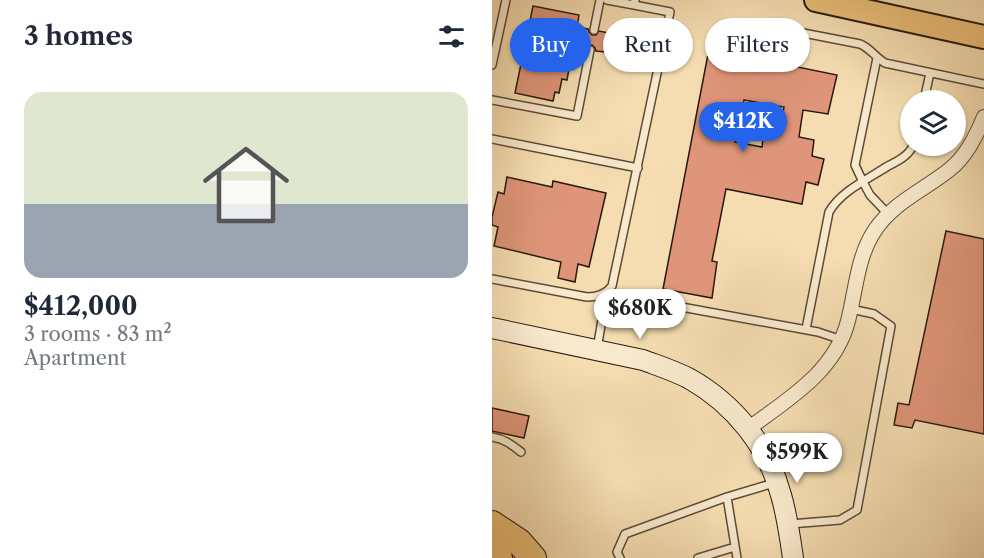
<!DOCTYPE html>
<meta charset="utf-8">
<style>
:root{--surface:#fff;--page:#f6f6f7;--text:#1f2937;--muted:#747a83;--accent:#2563eb}
body{margin:0;font-family:"Libre Caslon Text",serif;background:var(--page);color:var(--text);height:100vh;display:flex;flex-direction:column;font-size:22px;white-space:nowrap}
*{box-sizing:border-box;margin:0}
p{font-size:20px;color:var(--muted)}
.icon{flex:none;width:33px;height:33px;fill:none;stroke:currentColor;stroke-width:2;stroke-linecap:round;stroke-linejoin:round}
.map{position:relative;flex:1;overflow:hidden}
.side{display:flex;flex-direction:column;background:var(--surface);width:492px}
.side>*{flex:none}
.hud{position:absolute;left:18px;top:18px;width:384px;height:54px;display:flex;gap:12px}
.fabs{position:absolute;left:408px;top:90px;display:grid;gap:12px}
.fabs a{display:grid;place-items:center;width:66px;height:66px;border-radius:50%;background:var(--surface);box-shadow:0 2px 4px #0004;font-size:30px}
.price{position:absolute;translate:-50% -51px;padding:0 14px;border-radius:21px;background:#fff;color:#222;font-size:20px;line-height:39px;filter:drop-shadow(0 2px 3px #0008)}
.price::after{content:'';position:absolute;left:50%;top:36px;width:18px;height:14px;margin-left:-9px;background:inherit;clip-path:polygon(0 0,100% 0,50% 100%)}
.price.active{background:var(--accent);color:#fff}
ul{padding:0;list-style:none}
li{display:grid;align-content:center;gap:12px;height:318px;padding:0 24px}
li span{display:grid;place-items:center;height:186px;border-radius:18px;color:#555}
li>.icon{margin-inline-start:auto}
span .icon{width:108px;height:108px;fill:#fffc;stroke-width:1}
li b{font-size:26px}
h2{display:flex;justify-content:space-between;align-items:center;height:72px;padding:0 24px;font-size:26px}
.tag{padding:0 21px;border-radius:27px;background:var(--surface);box-shadow:0 2px 4px #0004;font-size:21px;line-height:54px}
.tag.active{background:var(--accent);color:#fff}
main{display:flex;flex:1;min-height:0}
.map>svg:first-child{display:block}
.building{fill:#df9579;stroke:#281910;stroke-width:1.5;fill-rule:evenodd}
.lines{fill:none;stroke-linecap:round;stroke-linejoin:round}
.service-casing{stroke:#5b4a38;stroke-width:10}
.minor-casing{stroke:#5b4a38;stroke-width:16}
.secondary-casing{stroke:#281910;stroke-width:22}
.primary-casing{stroke:#281910;stroke-width:26}
.motorway-casing{stroke:#281910;stroke-width:28}
.service{stroke:#f8e9cc;stroke-width:7}
.minor{stroke:#f8e9cc;stroke-width:14}
.secondary{stroke:#f8e9cc;stroke-width:20}
.primary{stroke:#eabe78;stroke-width:22}
.motorway{stroke:#eabe78;stroke-width:26}
</style>
<main>
<section class="side">
<h2>3 homes<svg class="icon" aria-label="filters" viewBox="0 0 24 24"><path d="M4 7h16M4 17h16"/><circle cx="9" cy="7" r="2"/><circle cx="15" cy="17" r="2"/></svg></h2>
<ul>
<li><span style="background:linear-gradient(#dfe7d0 60%,#9aa5b1 0)"><svg class="icon" aria-label="home" viewBox="0 0 24 24"><path d="M3 11l9-7 9 7M6 9v11h12V9"/></svg></span><div><b>$412,000</b><p>3 rooms · 83 m²</p><p>Apartment</p></div></li>
</ul>
</section>
<div class="map">
<svg width="492" height="558" viewBox="0 0 492 558">
<rect width="100%" height="100%" fill="#f5ddb1"/>
<filter id="stains"><feTurbulence type="fractalNoise" baseFrequency=".00333" numOctaves="4"/><feColorMatrix values="0 0 0 0 .2 0 0 0 0 .09 0 0 0 0 .02 0 0 0 .5 -.17"/></filter>
<radialGradient id="worn" r=".72"><stop offset=".6" stop-color="#630" stop-opacity="0"/><stop offset="1" stop-color="#630" stop-opacity=".3"/></radialGradient>
<path class="building" d="M41 6 87 15 85 27 96 29 97 32 100 35H104L107 31 117 33 113 52 104 51 103 48 100 45H96L93 48 81 46 75 80 70 79 67 93 63 92 61 101 23 93Z
M217 49 345 75 336 114 311 110 307 137 322 140 320 156 332 159 326 185 314 182 310 204 234 189 220 261 225 262 220 298 171 289ZM252 100 292 107 287 133 272 130 270 147 243 142Z
M15 177 60 187 61 181 114 193 97 267 86 264 83 282 66 278 69 262 2 246 6 227 0 225V217L6 192 12 194Z
M454 231 492 239V434L423 420 420 428 402 425 406 403 417 405Z
M0 408 37 416 32 438 0 431Z"/>
<g class="lines">
<defs>
<path id="service" d="M115 0 142 5
M260 23 368 44C378 48 383 57 393 63L492 84
M102 30 108 0
M385 58 363 165 371 182 378 195 396 214
M0 65 14 0
M0 100 85 116 98 50
M432 100 438 73
M0 139 146 168
M0 279 95 297C106 297 114 294 120 286L178 12 142 5 143 0
M173 304 326 332 350 340
M314 329 337 212C349 191 376 179 396 166 406 161 416 156 421 146
M105 349 112 308 109 295
M0 437C12 439 19 444 29 452
M235 497 245 558
M298 524 348 520 365 510 399 326 382 314 359 309
M128 558 125 552 133 534 235 497 282 483
M206 558 243 547"/>
<path id="minor" d="M256 429C296 399 343 372 356 321 364 290 365 257 383 230 402 202 432 190 457 170 474 157 484 136 492 117"/>
<path id="secondary" d="M0 328 151 360C167 366 183 371 198 379 242 404 276 446 289 495 295 515 298 537 301 558"/>
<path id="primary" d="M324 0 492 37"/>
<path id="motorway" d="M0 524 27 542 41 558
M0 552 7 558"/>
</defs>
<use href="#service" class="service-casing"/>
<use href="#minor" class="minor-casing"/>
<use href="#secondary" class="secondary-casing"/>
<use href="#primary" class="primary-casing"/>
<use href="#motorway" class="motorway-casing"/>
<use href="#service" class="service"/>
<use href="#minor" class="minor"/>
<use href="#secondary" class="secondary"/>
<use href="#primary" class="primary"/>
<use href="#motorway" class="motorway"/>
</g>
<rect width="100%" height="100%" filter="url(#stains)"/>
<rect width="100%" height="100%" fill="url(#worn)"/>
</svg>
<div class="fabs">
<a><svg class="icon" aria-label="layers" viewBox="0 0 24 24"><path d="M12 4l9 5-9 5-9-5zM3 14l9 5 9-5"/></svg></a>
</div>
<b class="price active" style="left:251px;top:153px">$412K</b>
<b class="price" style="left:148px;top:340px">$680K</b>
<b class="price" style="left:305px;top:484px">$599K</b>
<div class="hud">
<a class="tag active">Buy</a>
<a class="tag">Rent</a>
<a class="tag">Filters</a>
</div>
</div>
</main>
